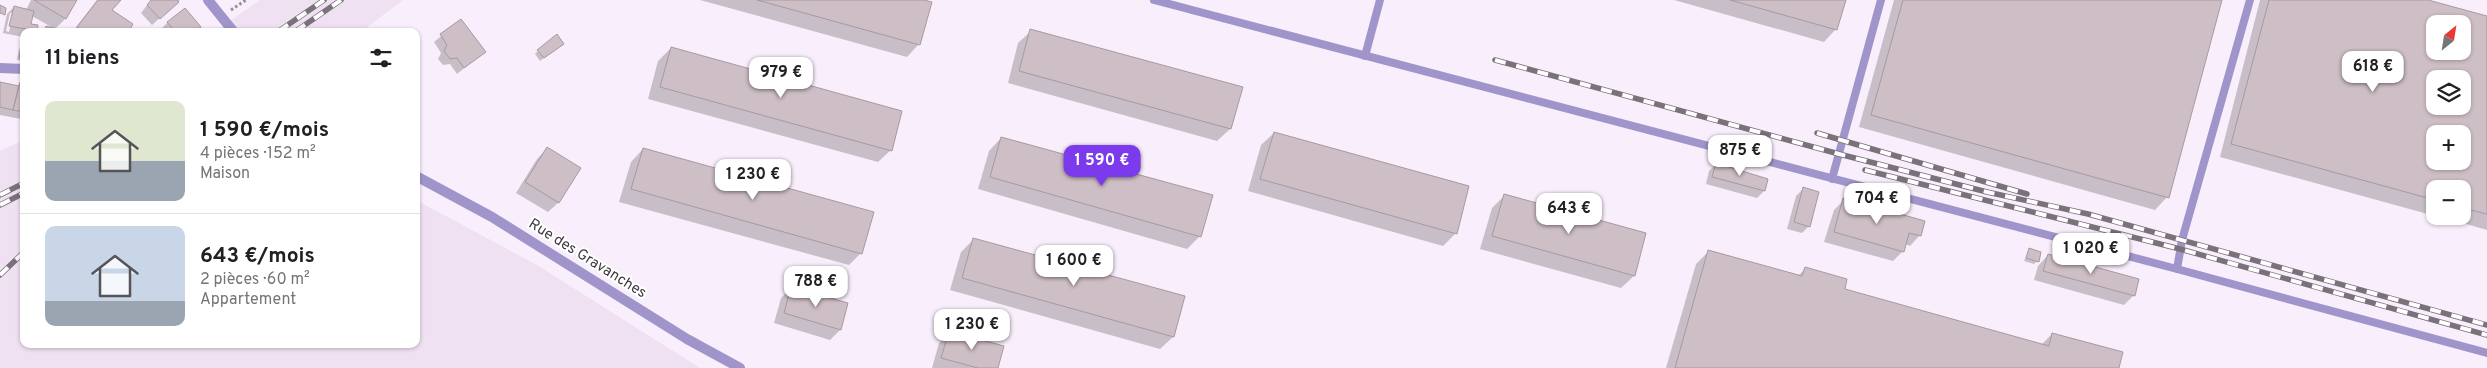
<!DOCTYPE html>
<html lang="fr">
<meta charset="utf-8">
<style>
:root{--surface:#fff;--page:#f2f2f2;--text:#202124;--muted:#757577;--line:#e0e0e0;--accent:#7c3aed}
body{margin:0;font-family:Overpass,sans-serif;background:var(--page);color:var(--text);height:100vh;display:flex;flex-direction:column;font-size:19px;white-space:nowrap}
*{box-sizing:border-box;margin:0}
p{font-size:16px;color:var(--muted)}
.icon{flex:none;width:28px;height:28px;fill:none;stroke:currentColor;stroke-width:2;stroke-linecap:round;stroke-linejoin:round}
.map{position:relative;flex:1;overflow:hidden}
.drawer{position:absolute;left:20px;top:28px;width:400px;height:320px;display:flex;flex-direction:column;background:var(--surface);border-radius:10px;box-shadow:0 1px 4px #0004}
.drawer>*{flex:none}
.needle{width:32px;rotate:30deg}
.fabs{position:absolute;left:2426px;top:15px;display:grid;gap:10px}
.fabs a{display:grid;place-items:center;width:45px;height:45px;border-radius:10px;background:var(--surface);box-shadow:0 1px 4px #0004;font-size:25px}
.price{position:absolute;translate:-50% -42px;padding:0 11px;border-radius:10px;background:#fff;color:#222;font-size:16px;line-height:32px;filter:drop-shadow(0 1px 2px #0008)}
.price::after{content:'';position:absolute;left:50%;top:30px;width:15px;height:11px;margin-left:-8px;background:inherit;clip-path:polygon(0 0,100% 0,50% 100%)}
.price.active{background:var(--accent);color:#fff}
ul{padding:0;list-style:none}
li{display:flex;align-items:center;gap:15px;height:125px;padding:0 25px}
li+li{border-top:1px solid var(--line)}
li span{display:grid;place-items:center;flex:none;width:140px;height:100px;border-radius:10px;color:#555}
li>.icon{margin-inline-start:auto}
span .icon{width:60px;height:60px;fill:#fffc;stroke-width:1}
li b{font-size:21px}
h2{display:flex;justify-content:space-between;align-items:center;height:60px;padding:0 25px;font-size:21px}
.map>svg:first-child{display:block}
.built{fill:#efe0f2}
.shadow{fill:#0003;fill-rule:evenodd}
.building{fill:#cebec5;stroke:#a899a0;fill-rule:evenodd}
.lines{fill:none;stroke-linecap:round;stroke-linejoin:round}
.path{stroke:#968e97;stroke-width:3;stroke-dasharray:2.5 2.5;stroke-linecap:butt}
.lane{stroke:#a095ca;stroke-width:8}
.street{stroke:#a095ca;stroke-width:10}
.rail-casing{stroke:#79727a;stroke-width:5.5}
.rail{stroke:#fff;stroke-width:4;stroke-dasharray:11;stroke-linecap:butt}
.labels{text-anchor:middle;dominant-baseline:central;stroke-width:4;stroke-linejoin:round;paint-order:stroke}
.street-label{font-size:15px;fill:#3e3a3f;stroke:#fff}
</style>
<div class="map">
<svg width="2487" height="368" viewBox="0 0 2487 368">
<rect width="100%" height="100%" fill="#f9eefb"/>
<path class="built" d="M260 0H403L362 31H216Z
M24 140V344H416V200L537 265 700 368H0V151Z"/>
<path class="shadow" d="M31 0H76L65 19 55 29 32 16 30 24 36 26 35 31H24V41L23 37 3 33 7 14 14 7 26 10ZM10 13H13L9 32 6 31Z
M97 0H119L110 11 131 24 126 31H73Z
M151 0H180L152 25 141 13Z
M700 0H919V44L907 57Z
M1674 0H1844L1836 29 1824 42Z
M1894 0H2221L2167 197 2155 210 1859 127Z
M2260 0H2423L2487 18V230L2438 216H2462V189H2435V216L2220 157ZM2435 24H2462V51H2435ZM2435 79H2462V106H2435ZM2435 134H2462V161H2435Z
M184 10 198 31H162L160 30 167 23Z
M461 20 484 52 457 74 450 64 443 65 438 59 441 53 434 42Z
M1031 31 1230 129 1217 141 1008 83 1018 43Z
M24 46V61L17 60 19 49Z
M559 47 540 61 535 54 538 51Z
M671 48 891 150 878 162 648 99 658 61Z
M20 83 24 84V116L21 119 0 115V84L17 87Z
M1274 133 1456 233 1443 246 1248 191 1261 145Z
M1001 138 1200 236 1187 249 978 189 989 151Z
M547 149 559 202 548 212 516 193 537 159Z
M643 149 861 253 849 265 619 202 631 162Z
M1716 164 1766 180 1764 191 1757 198 1706 184 1709 171Z
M1803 189 1809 226 1802 233 1787 229 1796 196Z
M1504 196 1634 276 1621 288 1480 249 1492 208Z
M1844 200 1920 235 1910 246 1905 244 1903 251 1893 261 1824 242 1834 210Z
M973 240 1183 297 1173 337 1160 349 950 290 961 252Z
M2029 250 2037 261 2034 264 2024 261Z
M1709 251 1798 276 1805 269 1844 290 2041 345 2052 334 2117 368H1666L1696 264Z
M2048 255 2134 295 2124 305 2034 280 2038 266Z
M791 288 840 330 830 340 774 323 781 298Z
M949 333 996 368H932L939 343Z"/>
<path class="building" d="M34 0H77L66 19Z
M98 0H121L112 10 133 24 129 31H84L77 27Z
M151 0H177L179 2 160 19 147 5Z
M757 0H924L932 2 920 45Z
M1730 0H1846L1837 30Z
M1903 0H2222L2169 198 1871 115Z
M2269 0H2428L2487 16V214L2462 208V189H2435V200L2231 144ZM2435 24H2462V51H2435ZM2435 79H2462V106H2435ZM2435 134H2462V161H2435Z
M0 5 6 8 5 15 0 13Z
M14 6 34 11 31 24 38 25 37 31 9 26Z
M185 8 201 27 197 29 199 31H171L173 29 167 22Z
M461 19 486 52 464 68 457 58 450 59 444 51 447 45 440 34Z
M46 26 65 31H45Z
M1030 29 1243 87 1231 129 1019 71Z
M557 34 564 44 544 58 537 50Z
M22 44H24V58L19 57Z
M671 47 902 111 892 151 660 87Z
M0 82 19 86 13 110 0 107Z
M20 82 24 83V112L13 110Z
M1274 132 1469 186 1457 234 1260 179Z
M1001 137 1213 195 1201 237 990 177Z
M547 147 581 168 559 203 525 182Z
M643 148 874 212 862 254 631 189Z
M1716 163 1768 179 1765 191 1712 177Z
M1803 187 1819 192 1810 227 1794 222Z
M1504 194 1646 233 1635 276 1492 236Z
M1843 198 1925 221 1921 236 1909 233 1904 252 1834 232Z
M973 238 1185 296 1174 337 962 278Z
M2029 248 2041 252 2039 262 2026 258Z
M1708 250 1802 276 1805 267 1847 279 1845 289 2049 346 2052 333 2123 352 2119 368H1675Z
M2048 254 2139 279 2135 296 2043 271Z
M791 287 848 303 841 330 784 313Z
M949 331 1004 346 998 368H978L941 358Z"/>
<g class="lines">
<path class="path" d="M231 10 246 0"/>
<path class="lane" d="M1154 0 2177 269 2487 353
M1365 56 1380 0
M1832 179 1881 0
M2177 269 2182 240 2250 0"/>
<path class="street" d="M208 0 233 31
M0 68 24 69
M416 176 492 217 687 339 740 368"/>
<defs>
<path id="rail" d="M279 31 324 0
M296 31 341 0
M1495 60 1839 154 1987 192 2088 214 2487 325
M1817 133 2027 194
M1865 170 2180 249 2487 335
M0 195 24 183
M0 205 24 193
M0 275 24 252"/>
</defs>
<use href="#rail" class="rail-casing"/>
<use href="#rail" class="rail"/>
</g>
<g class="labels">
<g class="street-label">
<text transform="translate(587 259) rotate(32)">Rue des Gravanches</text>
</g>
</g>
</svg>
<div class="fabs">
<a><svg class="needle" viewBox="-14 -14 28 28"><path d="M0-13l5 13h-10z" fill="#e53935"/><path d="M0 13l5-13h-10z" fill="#757577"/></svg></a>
<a><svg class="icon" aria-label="layers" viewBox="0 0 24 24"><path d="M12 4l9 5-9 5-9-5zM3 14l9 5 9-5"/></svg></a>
<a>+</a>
<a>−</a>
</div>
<b class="price" style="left:2373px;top:93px">618 €</b>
<b class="price" style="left:781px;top:99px">979 €</b>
<b class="price" style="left:1740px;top:177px">875 €</b>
<b class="price active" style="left:1102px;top:187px">1 590 €</b>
<b class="price" style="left:753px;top:201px">1 230 €</b>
<b class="price" style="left:1877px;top:225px">704 €</b>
<b class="price" style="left:1569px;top:235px">643 €</b>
<b class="price" style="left:2091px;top:275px">1 020 €</b>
<b class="price" style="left:1074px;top:287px">1 600 €</b>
<b class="price" style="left:816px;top:308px">788 €</b>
<b class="price" style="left:972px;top:351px">1 230 €</b>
<section class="drawer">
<h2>11 biens<svg class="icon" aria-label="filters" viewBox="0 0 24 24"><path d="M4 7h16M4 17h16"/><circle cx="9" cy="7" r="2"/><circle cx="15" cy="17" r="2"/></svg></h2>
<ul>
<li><span style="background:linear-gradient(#dfe7d0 60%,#9aa5b1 0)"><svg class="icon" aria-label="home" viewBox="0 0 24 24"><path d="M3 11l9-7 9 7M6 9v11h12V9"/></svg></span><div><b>1 590 €/mois</b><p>4 pièces · 152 m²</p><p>Maison</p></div></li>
<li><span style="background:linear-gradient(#c9d6e8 75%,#9aa5b1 0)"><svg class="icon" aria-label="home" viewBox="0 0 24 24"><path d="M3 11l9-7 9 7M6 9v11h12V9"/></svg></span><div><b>643 €/mois</b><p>2 pièces · 60 m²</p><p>Appartement</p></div></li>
</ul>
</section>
</div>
